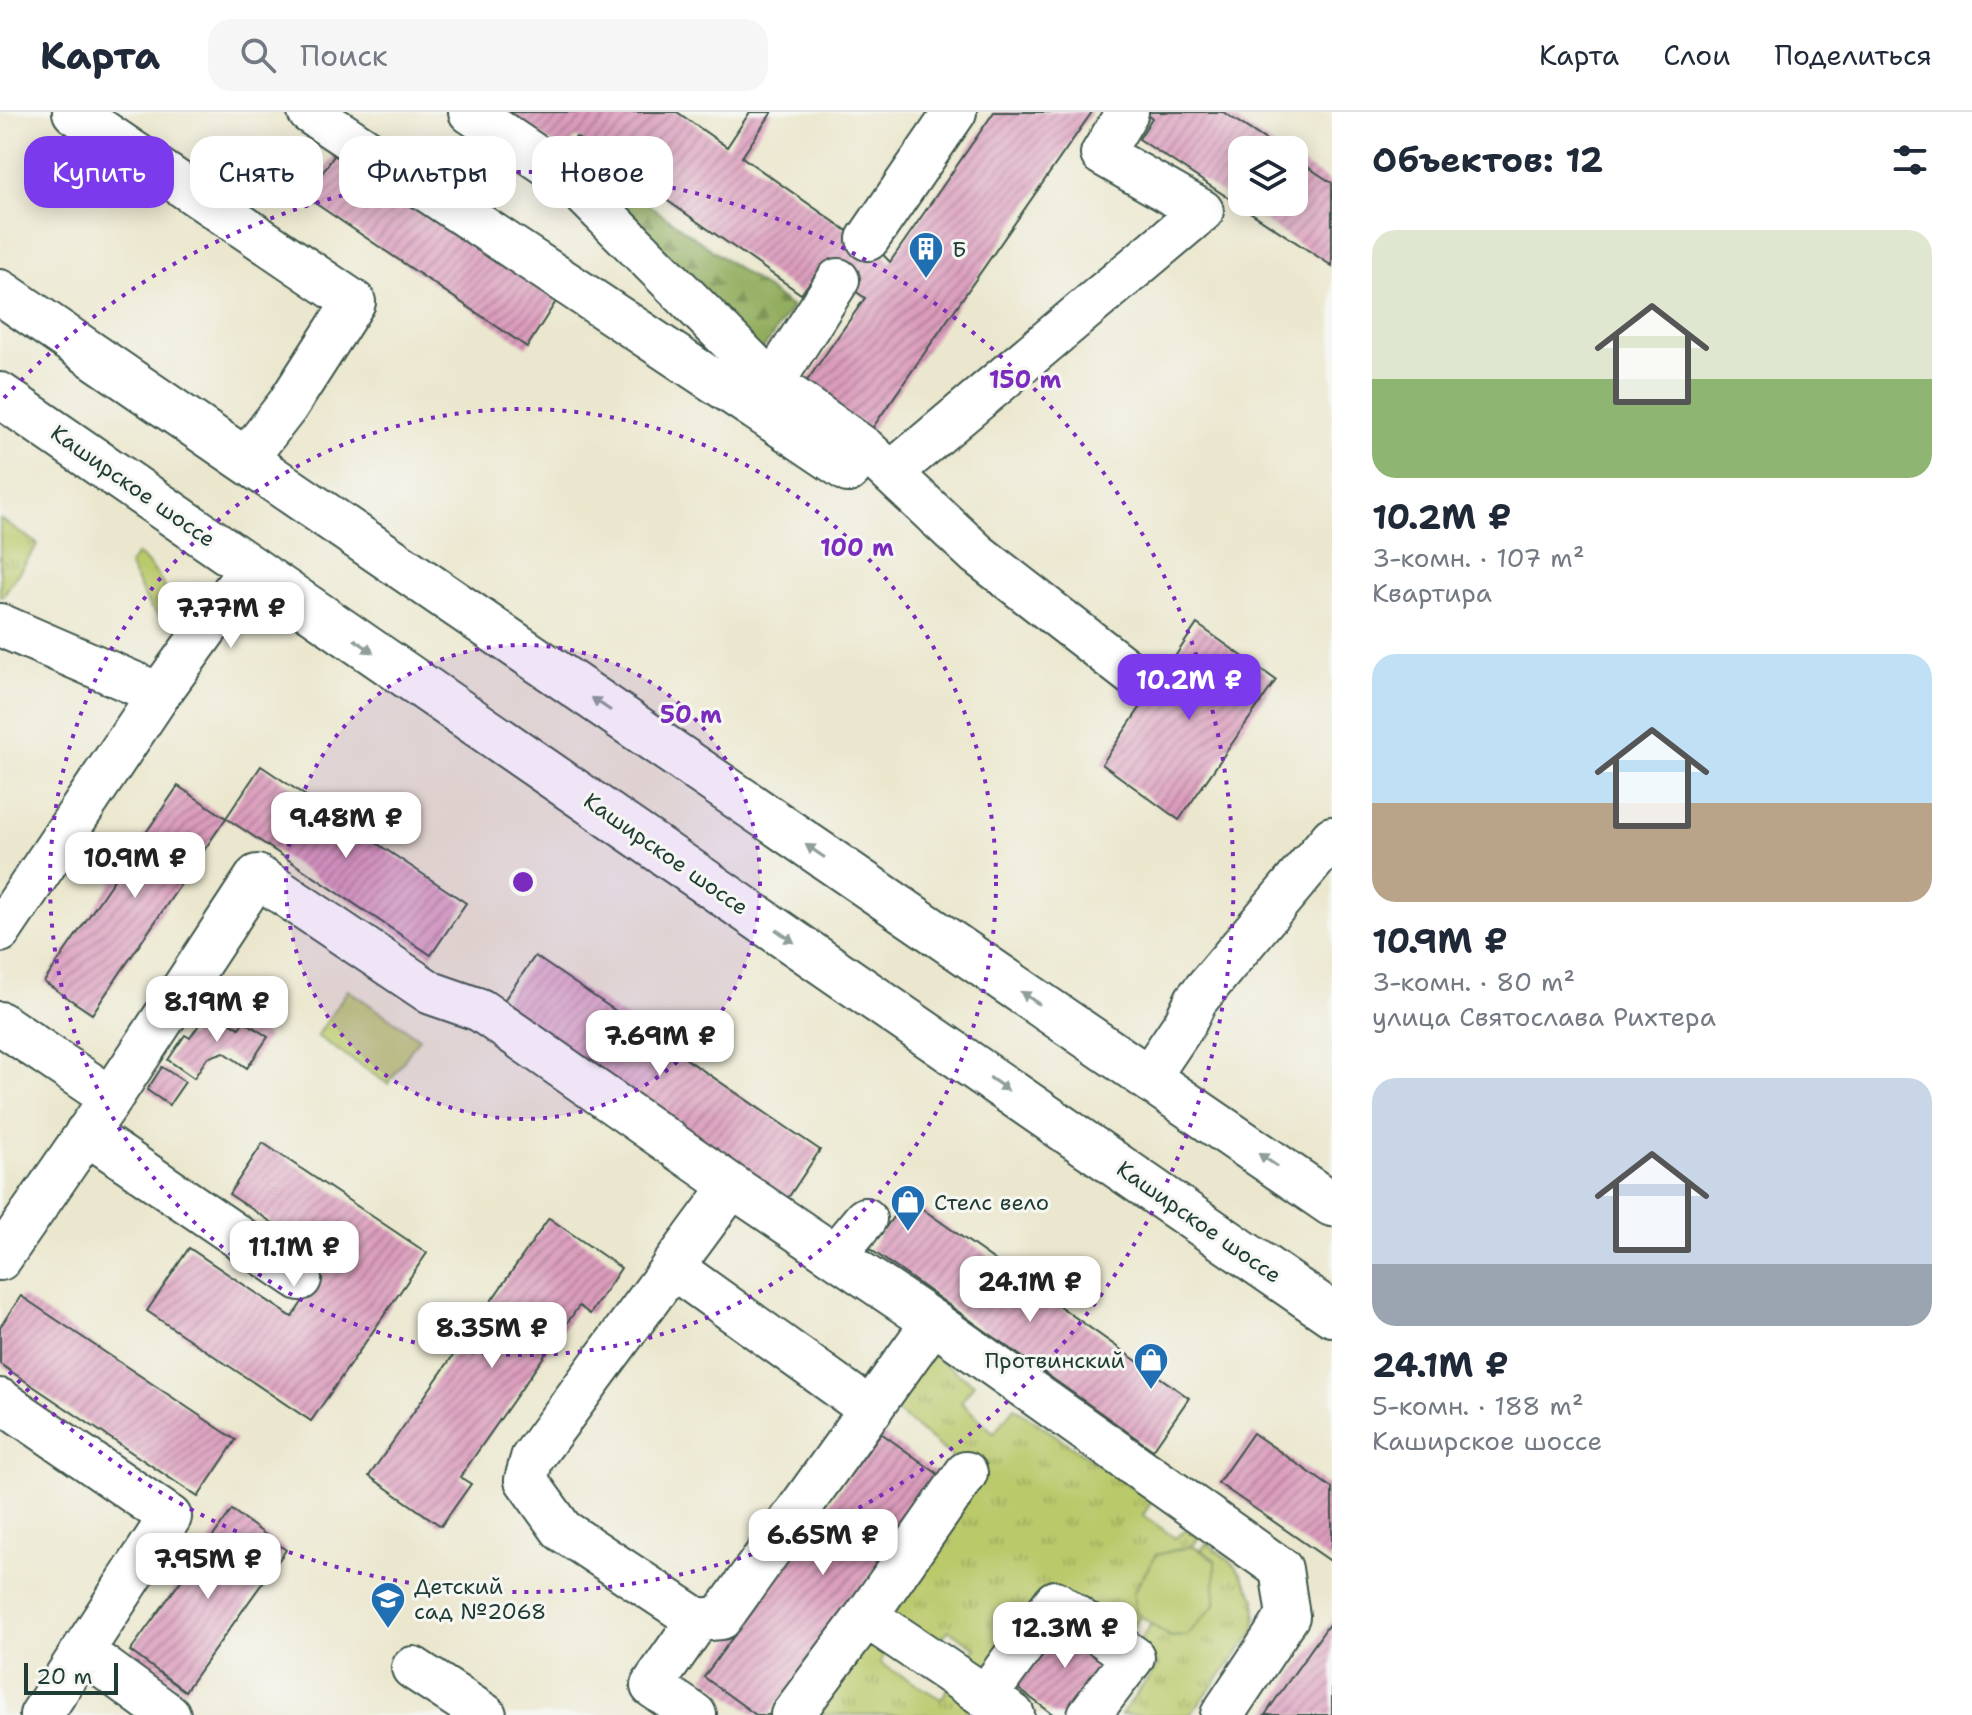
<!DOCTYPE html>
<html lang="ru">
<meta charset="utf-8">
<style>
:root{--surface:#fff;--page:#f6f6f7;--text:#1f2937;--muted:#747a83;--line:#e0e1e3;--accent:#7c3aed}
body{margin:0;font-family:"Shantell Sans",sans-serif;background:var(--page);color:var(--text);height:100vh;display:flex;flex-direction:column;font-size:30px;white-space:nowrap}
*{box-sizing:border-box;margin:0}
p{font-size:26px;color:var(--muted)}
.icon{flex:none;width:44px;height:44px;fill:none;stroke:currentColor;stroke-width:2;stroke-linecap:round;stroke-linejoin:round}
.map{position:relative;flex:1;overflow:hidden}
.drawer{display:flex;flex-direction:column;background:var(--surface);width:640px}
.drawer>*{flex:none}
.top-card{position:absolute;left:24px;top:24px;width:760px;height:72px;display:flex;gap:16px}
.fabs{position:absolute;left:1228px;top:24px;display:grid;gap:16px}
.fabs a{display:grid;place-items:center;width:80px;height:80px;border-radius:16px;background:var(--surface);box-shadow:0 4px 20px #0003;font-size:40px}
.scale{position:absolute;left:24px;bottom:20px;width:94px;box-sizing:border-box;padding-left:8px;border:4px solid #1f3d34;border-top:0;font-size:22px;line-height:28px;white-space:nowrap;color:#1f3d34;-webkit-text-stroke:6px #f6f6f2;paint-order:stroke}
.price{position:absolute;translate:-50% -68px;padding:0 18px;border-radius:16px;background:#fff;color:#222;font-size:26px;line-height:52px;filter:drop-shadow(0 2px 4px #0008)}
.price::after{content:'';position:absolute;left:50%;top:48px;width:24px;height:18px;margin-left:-12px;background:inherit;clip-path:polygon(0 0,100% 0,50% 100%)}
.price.active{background:var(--accent);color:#fff}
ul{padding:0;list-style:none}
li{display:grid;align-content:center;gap:16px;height:424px;padding:0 40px}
li span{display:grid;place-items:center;height:248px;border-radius:24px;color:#555}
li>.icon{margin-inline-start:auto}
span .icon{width:144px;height:144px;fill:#fffc;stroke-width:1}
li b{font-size:34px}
h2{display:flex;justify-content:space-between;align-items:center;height:96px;padding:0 40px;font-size:34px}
.tag{padding:0 28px;border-radius:24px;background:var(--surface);box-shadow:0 4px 20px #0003;font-size:28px;line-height:72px}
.tag.active{background:var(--accent);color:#fff}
header{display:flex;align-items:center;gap:48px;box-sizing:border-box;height:112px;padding:0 40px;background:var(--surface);border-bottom:2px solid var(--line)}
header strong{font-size:38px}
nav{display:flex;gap:44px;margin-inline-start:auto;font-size:28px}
.search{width:560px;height:72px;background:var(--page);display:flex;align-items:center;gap:20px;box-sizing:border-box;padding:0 28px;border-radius:24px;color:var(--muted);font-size:30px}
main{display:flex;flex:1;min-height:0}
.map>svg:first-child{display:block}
.grass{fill:url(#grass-tufts);stroke:#6c8350;stroke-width:2}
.forest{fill:url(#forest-firs);stroke:#59754a;stroke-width:2}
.park{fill:#bac96b;stroke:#6c8350;stroke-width:2}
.building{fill:url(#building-hatch)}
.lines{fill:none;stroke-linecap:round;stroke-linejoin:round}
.minor-casing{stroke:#3e564b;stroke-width:46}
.major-casing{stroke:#3e564b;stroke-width:48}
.minor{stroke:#fff;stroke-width:42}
.major{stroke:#fff;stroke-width:44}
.oneway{fill:#8f9e9a}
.ring{fill:none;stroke:#7b2cbf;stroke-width:4;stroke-dasharray:4 8}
.labels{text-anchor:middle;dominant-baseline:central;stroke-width:6;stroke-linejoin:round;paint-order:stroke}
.poi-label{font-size:22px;fill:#1f3d34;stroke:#f6f6f2;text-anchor:start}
.street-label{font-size:22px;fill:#1f3d34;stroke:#f6f6f2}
.centre{fill:#7b2cbf;stroke:#f6f6f2;stroke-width:4}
.ring-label{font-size:24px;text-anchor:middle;font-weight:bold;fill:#7b2cbf;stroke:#f6f6f2;stroke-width:6;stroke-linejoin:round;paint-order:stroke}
</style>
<header>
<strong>Карта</strong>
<div class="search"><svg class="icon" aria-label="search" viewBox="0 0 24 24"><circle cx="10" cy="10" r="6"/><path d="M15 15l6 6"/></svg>Поиск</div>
<nav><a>Карта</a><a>Слои</a><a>Поделиться</a></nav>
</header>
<main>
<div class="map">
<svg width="1332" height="1603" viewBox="0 0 1332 1603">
<defs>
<pattern id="grass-tufts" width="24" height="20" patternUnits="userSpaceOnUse" patternTransform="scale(2)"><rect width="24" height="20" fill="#bac96b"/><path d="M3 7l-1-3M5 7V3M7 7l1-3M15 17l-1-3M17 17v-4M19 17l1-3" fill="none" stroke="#97a459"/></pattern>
<pattern id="forest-firs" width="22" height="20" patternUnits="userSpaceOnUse" patternTransform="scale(2)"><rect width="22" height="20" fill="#93ad5f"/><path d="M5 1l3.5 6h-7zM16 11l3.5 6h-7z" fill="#778e4f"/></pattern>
<pattern id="building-hatch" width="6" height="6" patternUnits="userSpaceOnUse" patternTransform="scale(2)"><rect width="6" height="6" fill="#db9cbc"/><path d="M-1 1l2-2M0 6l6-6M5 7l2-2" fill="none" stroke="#b1809a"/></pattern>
</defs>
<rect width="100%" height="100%" fill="#f6f6f2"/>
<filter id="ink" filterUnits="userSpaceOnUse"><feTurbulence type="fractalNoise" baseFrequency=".0125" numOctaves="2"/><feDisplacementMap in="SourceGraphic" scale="16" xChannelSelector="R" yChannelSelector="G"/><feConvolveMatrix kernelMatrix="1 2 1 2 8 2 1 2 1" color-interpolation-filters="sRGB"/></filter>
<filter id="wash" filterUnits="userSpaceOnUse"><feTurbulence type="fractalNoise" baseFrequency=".006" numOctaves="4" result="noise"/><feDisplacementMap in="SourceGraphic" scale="32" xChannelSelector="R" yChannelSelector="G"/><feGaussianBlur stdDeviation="1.8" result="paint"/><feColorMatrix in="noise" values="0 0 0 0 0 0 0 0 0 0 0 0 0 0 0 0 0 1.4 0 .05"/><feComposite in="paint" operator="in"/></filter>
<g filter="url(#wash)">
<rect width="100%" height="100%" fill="#ebe7ce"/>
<path class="grass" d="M0 407 38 432 2 485 0 484Z
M137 442C158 459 175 482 165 510L149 494 129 453Z
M925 1238 974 1272 961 1290 994 1321 1014 1295 1152 1389 1143 1403 1175 1426 1190 1415 1200 1423 1193 1434 1155 1443 1136 1501 1141 1504 1125 1526 982 1570 961 1558 976 1536 949 1518 937 1531 875 1500 972 1361 886 1291Z
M1207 1431 1236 1454 1256 1487 1255 1519 1190 1603H1121L1158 1553 1136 1535 1151 1512 1170 1525 1215 1448 1201 1438Z
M865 1516 890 1533 880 1551 941 1587 952 1571 974 1587 964 1603H801Z"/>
<path class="forest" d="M611 66 792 195 761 240 596 82Z"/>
<path class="park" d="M348 878 419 926 388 972 317 924Z
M1193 1434 1215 1448V1493L1186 1524 1170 1525 1136 1501 1133 1481 1156 1443Z"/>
<g id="blocks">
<path class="building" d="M506 0H677L727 35 750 0H772L742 45 846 118 868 127 890 150 994 0H1092L871 318 804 273 865 186 821 155 801 182 576 25 565 40Z
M1142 0H1223L1281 38H1242V90H1294V46L1332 71V154L1139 27 1152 6Z
M342 32 562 180 527 235 306 85Z
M1197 512 1276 568 1179 708 1102 652Z
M261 654 466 791 431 843 226 706Z
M178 674 226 706 92 902 44 870Z
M535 844 820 1038 786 1089 500 894Z
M217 901 239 916 244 909 268 925 247 956 224 940 207 946 194 966 168 948 185 923 190 926 205 904Z
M162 955 185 970 169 993 147 978Z
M263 1031 427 1141 311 1309 147 1199 189 1136 292 1205 330 1149 229 1082Z
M907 1086 1189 1286 1153 1338 870 1137Z
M549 1106 621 1156 590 1202 579 1194 460 1365 471 1372 441 1414 369 1364Z
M21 1184 236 1328 198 1385 0 1252V1215Z
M881 1321 942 1365 769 1603H756L704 1565Z
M1253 1321 1332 1376V1450L1218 1371Z
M232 1398 286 1438 185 1579 130 1539Z
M1067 1506 1114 1541 1069 1603H1054L1016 1575Z
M1332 1508V1603H1265L1278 1584Z"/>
</g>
</g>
<g filter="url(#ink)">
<use href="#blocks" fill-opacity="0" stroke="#3e564b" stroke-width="2"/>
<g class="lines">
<defs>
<path id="minor" d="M74 0 354 190 287 294 245 348
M309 0 756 297
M470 0 569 67 772 271 865 337 977 442 1133 563
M868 127 955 0
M838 168 756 297 848 359 850 357
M891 361 1202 99 1102 42 1127 0
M0 513 159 582
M0 819 159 582 251 455
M0 911 111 986
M1148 966 1185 911 1196 888 1332 726
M86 1021 300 1167
M835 1143 865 1107
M0 1147 111 986 257 764 431 881 480 898 732 1074 933 1210 1281 1457 1288 1504 1222 1603
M672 1155 871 1298
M0 1288 170 1405 41 1603
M866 1504 1013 1603
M698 1508 562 1418 526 1368 532 1346 732 1074
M83 1540 169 1603
M413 1556 485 1603
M985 1585 1055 1490 1133 1545 1089 1603
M695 1603 652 1574 698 1508 721 1506 933 1210
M792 1603 866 1504 966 1361"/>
<path id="major" d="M0 180 1332 1092
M0 283 1332 1202"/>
</defs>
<use href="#minor" class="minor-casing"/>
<use href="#major" class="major-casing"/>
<use href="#minor" class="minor"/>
<use href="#major" class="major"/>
</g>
<defs><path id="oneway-solid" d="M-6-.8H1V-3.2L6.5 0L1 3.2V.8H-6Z" transform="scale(2)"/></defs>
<g class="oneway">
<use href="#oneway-solid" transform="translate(364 534) rotate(35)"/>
<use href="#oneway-solid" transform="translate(601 592) rotate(-146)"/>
<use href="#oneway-solid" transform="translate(815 739) rotate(-146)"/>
<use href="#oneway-solid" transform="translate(785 824) rotate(35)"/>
<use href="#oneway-solid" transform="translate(1030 886) rotate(-146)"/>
<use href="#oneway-solid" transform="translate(999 972) rotate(35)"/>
<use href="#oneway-solid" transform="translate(1268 1048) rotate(-146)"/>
</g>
</g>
<circle cx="523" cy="770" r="237" fill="#7b2cbf" fill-opacity=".12"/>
<g class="ring">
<circle cx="523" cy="770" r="237"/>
<circle cx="523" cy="770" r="473"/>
<path d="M4 286A710 710 0 1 1 4 1254"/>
</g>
<defs>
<symbol id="building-pin" viewBox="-11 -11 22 30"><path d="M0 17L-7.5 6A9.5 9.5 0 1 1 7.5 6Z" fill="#1f6fb2" stroke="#f6f6f2"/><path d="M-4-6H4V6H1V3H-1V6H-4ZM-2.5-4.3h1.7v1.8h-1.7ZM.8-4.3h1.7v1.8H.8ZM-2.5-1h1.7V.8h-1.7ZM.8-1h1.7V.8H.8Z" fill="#fff"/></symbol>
<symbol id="shop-pin" viewBox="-11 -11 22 30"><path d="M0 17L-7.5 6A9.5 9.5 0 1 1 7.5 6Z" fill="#1f6fb2" stroke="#f6f6f2"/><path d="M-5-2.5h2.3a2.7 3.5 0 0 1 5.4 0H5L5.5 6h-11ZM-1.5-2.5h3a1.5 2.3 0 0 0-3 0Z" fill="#fff"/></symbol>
<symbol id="school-pin" viewBox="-11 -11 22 30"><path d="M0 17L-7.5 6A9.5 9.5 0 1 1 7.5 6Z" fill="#1f6fb2" stroke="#f6f6f2"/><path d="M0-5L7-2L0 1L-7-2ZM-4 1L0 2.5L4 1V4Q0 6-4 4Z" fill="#fff"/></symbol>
</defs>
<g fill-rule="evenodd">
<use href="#building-pin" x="906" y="117" width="40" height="54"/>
<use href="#shop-pin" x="888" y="1070" width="40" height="54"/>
<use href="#shop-pin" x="1131" y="1228" width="40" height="54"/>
<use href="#school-pin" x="368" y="1467" width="40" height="54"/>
</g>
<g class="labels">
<g class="poi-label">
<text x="952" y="137">Б</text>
<text x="934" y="1090">Стелс вело</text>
<text x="1125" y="1248" text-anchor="end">Протвинский</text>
<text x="414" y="1474">Детский<tspan x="414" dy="25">сад №2068</tspan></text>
</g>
<g class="street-label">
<text transform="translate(133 374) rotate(35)">Каширское шоссе</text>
<text transform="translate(666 742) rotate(35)">Каширское шоссе</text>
<text transform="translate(1199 1110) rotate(35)">Каширское шоссе</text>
</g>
</g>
<circle cx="523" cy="770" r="12" class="centre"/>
<g class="ring-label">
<text x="1025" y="276">150 m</text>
<text x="857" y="444">100 m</text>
<text x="691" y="611">50 m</text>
</g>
</svg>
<div class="fabs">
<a><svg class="icon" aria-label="layers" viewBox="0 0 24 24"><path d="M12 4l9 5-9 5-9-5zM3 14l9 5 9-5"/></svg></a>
</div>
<div class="scale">20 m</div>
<b class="price" style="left:231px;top:538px">7.77M ₽</b>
<b class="price active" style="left:1189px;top:610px">10.2M ₽</b>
<b class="price" style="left:346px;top:748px">9.48M ₽</b>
<b class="price" style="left:135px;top:788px">10.9M ₽</b>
<b class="price" style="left:217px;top:932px">8.19M ₽</b>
<b class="price" style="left:660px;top:966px">7.69M ₽</b>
<b class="price" style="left:294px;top:1177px">11.1M ₽</b>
<b class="price" style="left:1030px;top:1212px">24.1M ₽</b>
<b class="price" style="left:492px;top:1258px">8.35M ₽</b>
<b class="price" style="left:823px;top:1465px">6.65M ₽</b>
<b class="price" style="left:208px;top:1489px">7.95M ₽</b>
<b class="price" style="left:1065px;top:1558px">12.3M ₽</b>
<div class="top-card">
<a class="tag active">Купить</a>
<a class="tag">Снять</a>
<a class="tag">Фильтры</a>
<a class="tag">Новое</a>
</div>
</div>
<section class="drawer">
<h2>Объектов: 12<svg class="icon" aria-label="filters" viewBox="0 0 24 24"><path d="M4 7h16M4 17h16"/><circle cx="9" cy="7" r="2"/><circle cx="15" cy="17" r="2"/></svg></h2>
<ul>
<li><span style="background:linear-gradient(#dfe7d0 60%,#8fb573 0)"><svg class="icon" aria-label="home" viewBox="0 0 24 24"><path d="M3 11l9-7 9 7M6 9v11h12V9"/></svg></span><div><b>10.2M ₽</b><p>3-комн. · 107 m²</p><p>Квартира</p></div></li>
<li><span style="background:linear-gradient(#bfe0f5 60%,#b9a48a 0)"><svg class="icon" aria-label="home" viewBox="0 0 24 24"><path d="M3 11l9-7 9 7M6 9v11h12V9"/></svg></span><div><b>10.9M ₽</b><p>3-комн. · 80 m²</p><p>улица Святослава Рихтера</p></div></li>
<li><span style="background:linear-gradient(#c9d6e8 75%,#9aa5b1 0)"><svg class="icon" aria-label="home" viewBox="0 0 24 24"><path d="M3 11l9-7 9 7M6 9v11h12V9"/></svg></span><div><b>24.1M ₽</b><p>5-комн. · 188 m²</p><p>Каширское шоссе</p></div></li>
</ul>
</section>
</main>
